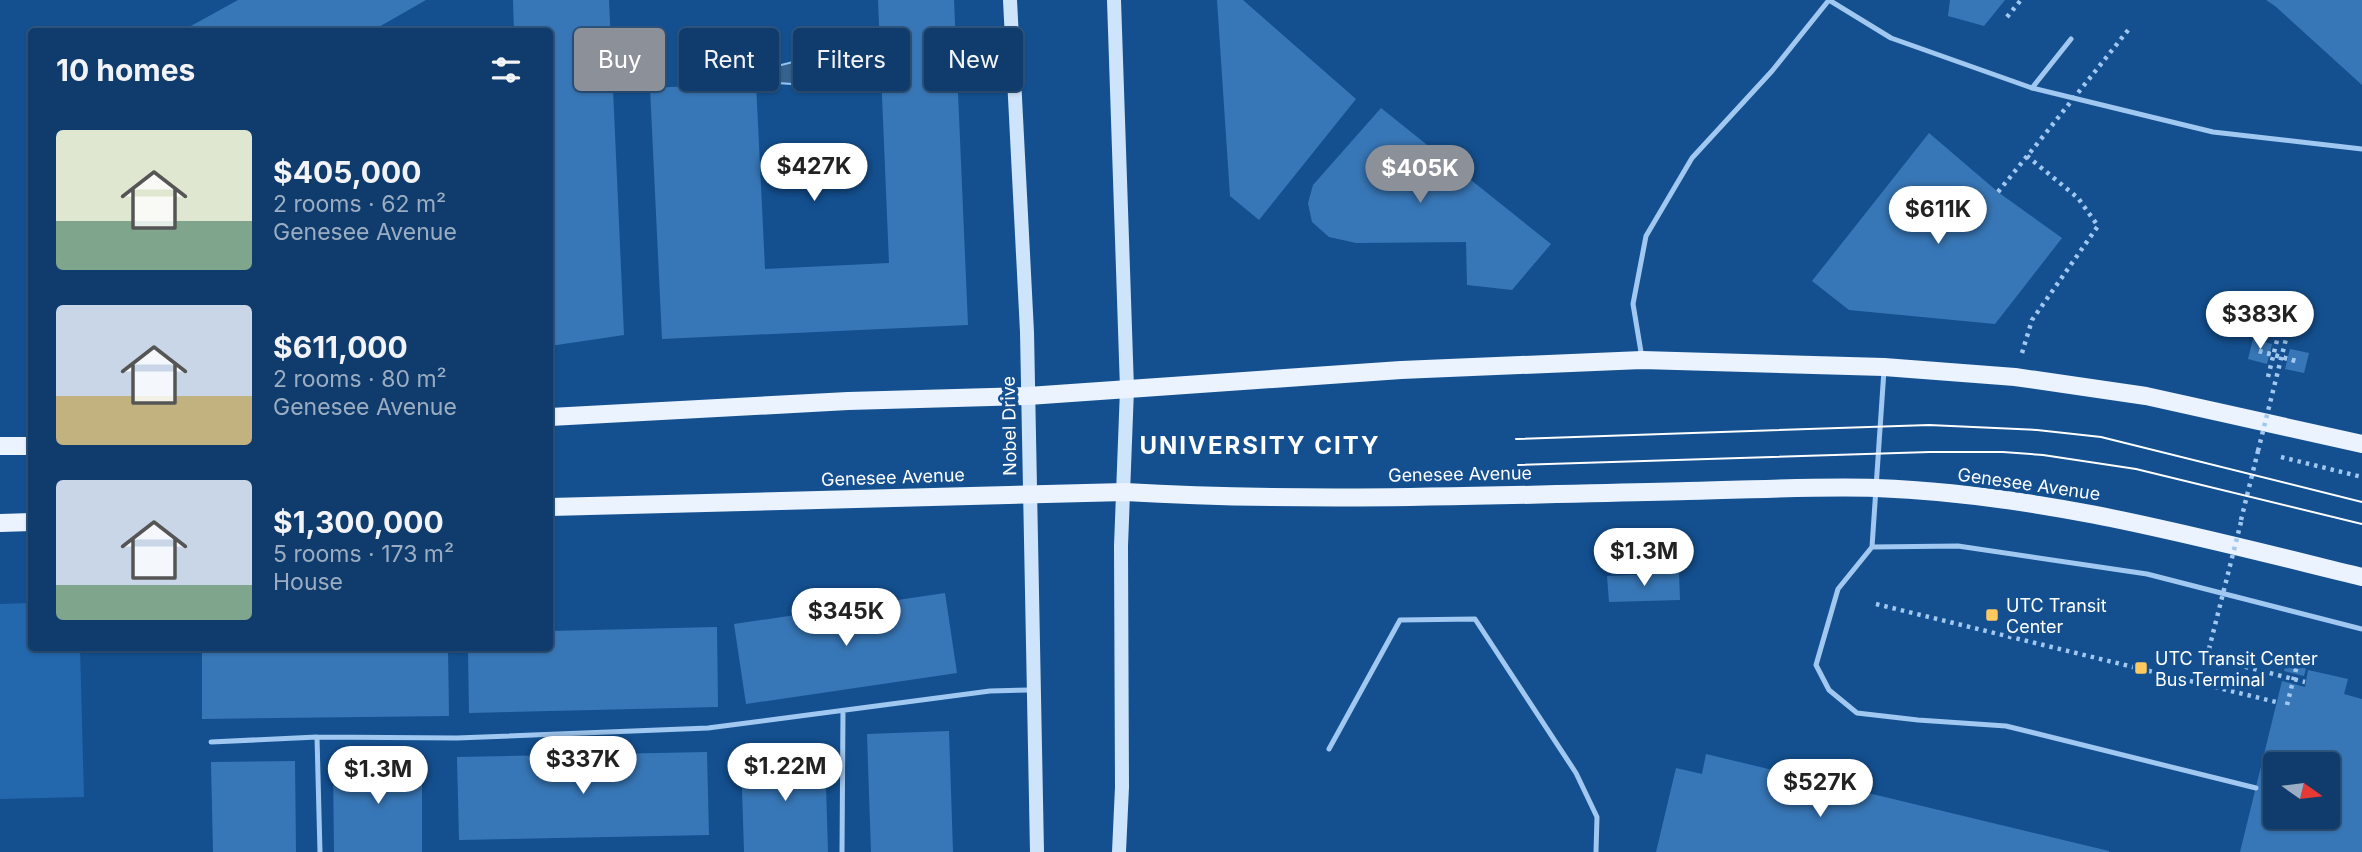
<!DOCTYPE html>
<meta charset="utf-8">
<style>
:root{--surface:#0f3c6c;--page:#184372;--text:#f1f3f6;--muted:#9badc2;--line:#2f567f;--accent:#8c9099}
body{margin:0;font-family:Inter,sans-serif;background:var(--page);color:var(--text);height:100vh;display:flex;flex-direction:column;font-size:26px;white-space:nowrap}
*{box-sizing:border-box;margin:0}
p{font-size:23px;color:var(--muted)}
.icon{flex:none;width:38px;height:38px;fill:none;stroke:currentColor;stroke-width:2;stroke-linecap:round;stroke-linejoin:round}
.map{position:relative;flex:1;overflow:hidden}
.sheet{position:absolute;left:28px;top:28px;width:525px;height:623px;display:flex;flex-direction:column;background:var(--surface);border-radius:7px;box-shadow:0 2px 5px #0004,0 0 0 2px var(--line)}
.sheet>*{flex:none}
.banner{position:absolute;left:574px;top:28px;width:665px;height:63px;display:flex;gap:14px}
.needle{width:46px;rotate:104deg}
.tools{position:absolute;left:2263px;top:752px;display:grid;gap:14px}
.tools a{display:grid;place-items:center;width:77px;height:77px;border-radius:7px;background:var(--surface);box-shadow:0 2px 5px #0004,0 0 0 2px var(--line);font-size:35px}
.price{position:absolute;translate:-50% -60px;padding:0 16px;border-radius:24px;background:#fff;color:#222;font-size:23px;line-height:46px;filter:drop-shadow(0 2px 4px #0008)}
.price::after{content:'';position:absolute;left:50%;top:42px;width:21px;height:16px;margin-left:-10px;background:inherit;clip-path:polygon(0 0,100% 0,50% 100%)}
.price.active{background:var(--accent);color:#fff}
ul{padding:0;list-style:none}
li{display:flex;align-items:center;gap:21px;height:175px;padding:0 28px}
li span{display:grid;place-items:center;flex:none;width:196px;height:140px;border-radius:7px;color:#555}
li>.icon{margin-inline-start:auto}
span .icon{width:84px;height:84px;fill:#fffc;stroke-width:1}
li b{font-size:30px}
h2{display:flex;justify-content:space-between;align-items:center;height:84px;padding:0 28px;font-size:30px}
.pill{padding:0 24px;border-radius:7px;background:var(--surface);box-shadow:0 2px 5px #0004,0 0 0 2px var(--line);font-size:24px;line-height:63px}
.pill.active{background:var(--accent);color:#fff}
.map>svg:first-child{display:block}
.green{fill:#2368ad}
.water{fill:#366290;stroke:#92c4f4;stroke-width:2}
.building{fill:#3877b7;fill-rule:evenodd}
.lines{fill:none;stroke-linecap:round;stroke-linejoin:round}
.path{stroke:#a0c8f1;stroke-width:4.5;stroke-dasharray:3.5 5;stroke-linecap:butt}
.service{stroke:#a0c8f1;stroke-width:5}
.secondary{stroke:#cee4fb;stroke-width:14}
.primary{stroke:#eaf3ff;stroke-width:18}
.tram{stroke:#fff;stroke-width:2}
.path-bridge{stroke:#a0c8f1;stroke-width:4.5;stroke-dasharray:3.5 5;stroke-linecap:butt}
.poi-dot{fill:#ffc960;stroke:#145090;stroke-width:2.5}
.labels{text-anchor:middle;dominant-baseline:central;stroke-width:7;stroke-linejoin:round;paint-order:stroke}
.street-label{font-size:18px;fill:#fff;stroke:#145090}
.poi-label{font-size:18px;fill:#fff;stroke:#145090;text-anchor:start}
.district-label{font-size:24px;font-weight:bold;letter-spacing:2px;fill:#fff;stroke:#145090}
</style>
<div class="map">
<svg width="2362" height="852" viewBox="0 0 2362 852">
<rect width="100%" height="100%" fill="#145090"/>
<path class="green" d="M31 603 32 648H80L84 797 0 799V604Z"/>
<path class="water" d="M805 59 837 63 838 73 832 75 834 81 806 85 778 83 777 66Z"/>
<path class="building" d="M238 0H426L370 32H180Z
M513 0H609L624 335 550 346V32H514Z
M878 0H954L968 325 662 339 650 88 756 83 765 269 889 263Z
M1217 0H1243L1356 99 1259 220 1230 196Z
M1950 0H2005L1984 26 1948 16Z
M2266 0H2362V85L2275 6Z
M1381 108 1551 244 1512 290 1467 285 1466 242 1356 243 1329 237 1312 222 1308 203 1313 185Z
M1929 133 1998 192 2062 238 1995 324 1849 310 1812 281Z
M2253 339 2272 344 2267 364 2248 359Z
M2290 349 2309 353 2304 373 2285 369Z
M1679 573 1680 600 1609 602 1607 576Z
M945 593 957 673 746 704 734 624Z
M717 627 718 707 469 713 468 648H550V631Z
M202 648H448L449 716 202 719Z
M2289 652 2309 657 2304 676 2284 671Z
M2308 670 2348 679 2344 694 2362 699V852H2240L2282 681 2305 687ZM2275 765H2328V817H2275Z
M949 731 953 852H871L867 734Z
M707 752 709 835 459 840 457 757Z
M825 753 828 852H744L741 756Z
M1706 754 2109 851V852H1656L1676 768 1702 774Z
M422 760V852H334L333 761Z
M295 761 296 852H213L211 762Z"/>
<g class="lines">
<path class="path" d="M2007 17 2021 0
M1998 192 2041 139
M2259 351 2296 361
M2022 353 2032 320 2098 226 2078 198 2027 156
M2268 377 2282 320 2290 322 2286 339
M2281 457 2362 477
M2241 520 2258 451 2263 452
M1876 604 2276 702
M2287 705 2297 665"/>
<path class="service" d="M1829 0 1891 38 2032 88 2213 132 2362 149
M2032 88 2071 39
M1642 358 1633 304 1646 236 1692 158 1772 71 1829 0
M1884 370 1872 547 1838 589 1816 665 1829 690 1857 713 1918 720 2006 726 2256 788
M1872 547 1958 546 2147 574 2362 629
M317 737 320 852
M211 742 317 737 457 738 708 728 990 691 1031 690
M1329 749 1400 620 1475 619 1576 773 1597 817 1596 852
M842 852 843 711"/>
<path class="secondary" d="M1010 0 1027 332 1037 852
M1114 0 1127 389 1121 546 1122 787 1119 852"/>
<path class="primary" d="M550 417 848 401 1028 396 1401 370 1642 360 1884 367 2015 377 2146 396 2362 444
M0 446H32
M550 507 1125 492C1312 503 1501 495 1688 491 1751 490 1814 486 1876 488 2042 494 2202 538 2362 577
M0 523 32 522"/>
<path class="tram" d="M1516 439 1929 425 2037 430 2101 437 2362 502
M1518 465 1930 452H2003L2043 455 2136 469 2362 524"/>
<path class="path-bridge" d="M2041 139 2129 29
M2259 351 2296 361
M2258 451 2286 339
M2241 522 2207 657 2305 682"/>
</g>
<g class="poi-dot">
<rect x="1985" y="608" width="14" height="14" rx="3.5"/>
<rect x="2134" y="661" width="14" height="14" rx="3.5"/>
</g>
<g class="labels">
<g class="street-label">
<text transform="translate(1009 426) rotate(-91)">Nobel Drive</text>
<text transform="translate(1460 474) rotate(-1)">Genesee Avenue</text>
<text transform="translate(893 477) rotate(-2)">Genesee Avenue</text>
<text transform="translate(2029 484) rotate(8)">Genesee Avenue</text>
</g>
<g class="poi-label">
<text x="2006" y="605">UTC Transit<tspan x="2006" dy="21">Center</tspan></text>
<text x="2155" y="658">UTC Transit Center<tspan x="2155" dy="21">Bus Terminal</tspan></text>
</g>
<g class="district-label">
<text x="1260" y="445">UNIVERSITY CITY</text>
</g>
</g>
</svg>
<div class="tools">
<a><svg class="needle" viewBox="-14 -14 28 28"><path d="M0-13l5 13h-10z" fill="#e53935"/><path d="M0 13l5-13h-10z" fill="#9badc2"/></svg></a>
</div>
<b class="price" style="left:814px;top:203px">$427K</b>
<b class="price active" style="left:1420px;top:205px">$405K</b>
<b class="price" style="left:1938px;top:246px">$611K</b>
<b class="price" style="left:2260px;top:351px">$383K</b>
<b class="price" style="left:1644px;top:588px">$1.3M</b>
<b class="price" style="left:846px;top:648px">$345K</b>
<b class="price" style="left:583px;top:796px">$337K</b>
<b class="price" style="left:785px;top:803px">$1.22M</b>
<b class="price" style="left:378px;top:806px">$1.3M</b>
<b class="price" style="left:1820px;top:819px">$527K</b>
<div class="banner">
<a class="pill active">Buy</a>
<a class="pill">Rent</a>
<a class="pill">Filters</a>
<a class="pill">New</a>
</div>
<section class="sheet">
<h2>10 homes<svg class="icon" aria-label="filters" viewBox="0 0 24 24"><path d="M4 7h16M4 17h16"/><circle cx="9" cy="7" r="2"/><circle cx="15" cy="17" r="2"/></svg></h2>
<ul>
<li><span style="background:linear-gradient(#dfe7d0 65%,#7fa58c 0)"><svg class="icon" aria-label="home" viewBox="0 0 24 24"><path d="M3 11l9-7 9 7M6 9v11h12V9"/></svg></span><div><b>$405,000</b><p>2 rooms · 62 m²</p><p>Genesee Avenue</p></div></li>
<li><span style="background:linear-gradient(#c9d6e8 65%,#c2b280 0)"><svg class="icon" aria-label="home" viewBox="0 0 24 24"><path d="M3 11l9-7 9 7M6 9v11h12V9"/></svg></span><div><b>$611,000</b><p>2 rooms · 80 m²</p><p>Genesee Avenue</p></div></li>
<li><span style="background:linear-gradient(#c9d6e8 75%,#7fa58c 0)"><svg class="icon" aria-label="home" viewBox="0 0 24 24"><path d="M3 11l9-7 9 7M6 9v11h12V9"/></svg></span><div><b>$1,300,000</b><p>5 rooms · 173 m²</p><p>House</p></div></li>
</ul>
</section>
</div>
